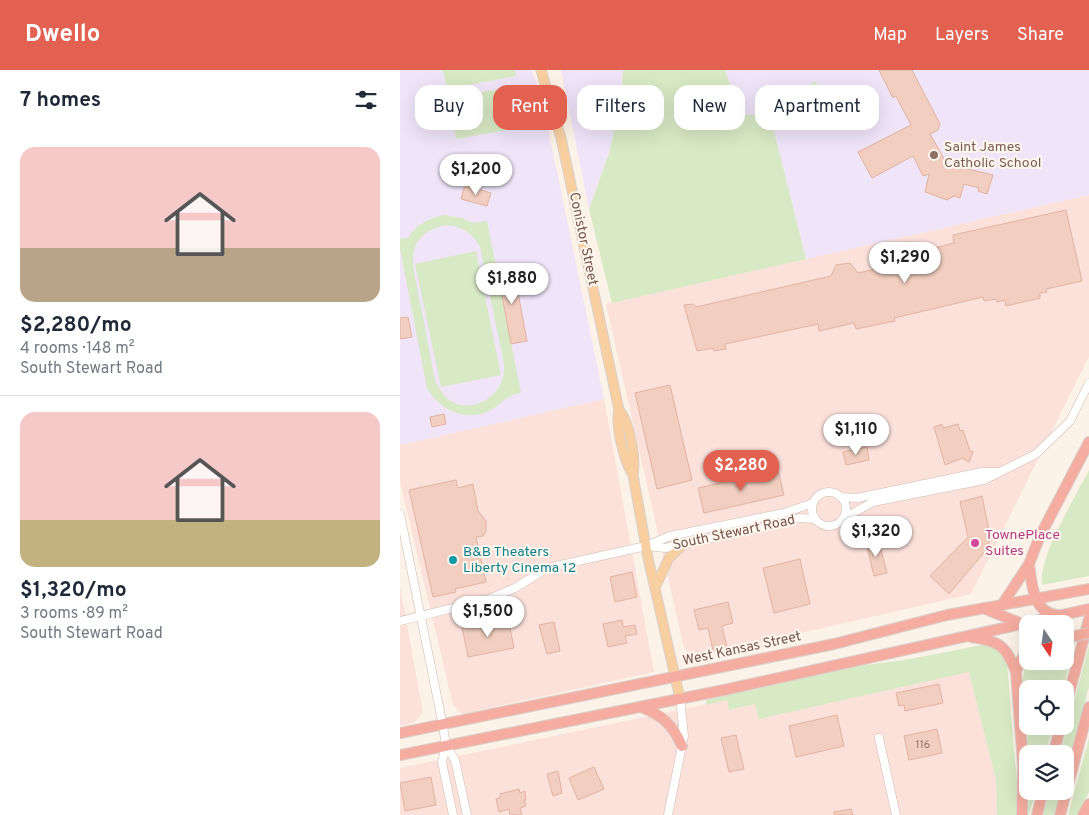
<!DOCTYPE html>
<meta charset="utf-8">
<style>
:root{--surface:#fff;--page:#f2f2f3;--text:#1f2937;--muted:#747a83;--line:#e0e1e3;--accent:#e26150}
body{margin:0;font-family:Overpass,sans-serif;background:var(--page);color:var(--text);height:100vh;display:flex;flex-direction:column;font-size:19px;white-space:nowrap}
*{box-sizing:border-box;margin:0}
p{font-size:16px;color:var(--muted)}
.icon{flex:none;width:28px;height:28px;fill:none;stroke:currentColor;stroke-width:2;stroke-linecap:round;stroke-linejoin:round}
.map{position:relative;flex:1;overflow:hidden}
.drawer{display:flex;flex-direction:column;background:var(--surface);width:400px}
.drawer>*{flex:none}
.banner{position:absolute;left:15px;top:15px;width:475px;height:45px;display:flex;gap:10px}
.needle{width:32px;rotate:167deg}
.tools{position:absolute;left:619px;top:545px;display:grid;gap:10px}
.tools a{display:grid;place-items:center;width:55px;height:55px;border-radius:10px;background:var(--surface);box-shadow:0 5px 20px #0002;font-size:25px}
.price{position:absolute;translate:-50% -42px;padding:0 11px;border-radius:18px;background:#fff;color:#222;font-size:16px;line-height:32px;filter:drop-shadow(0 1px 2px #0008)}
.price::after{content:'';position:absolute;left:50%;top:30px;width:15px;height:11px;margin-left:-8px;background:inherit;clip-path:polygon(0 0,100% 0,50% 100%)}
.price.active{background:var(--accent);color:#fff}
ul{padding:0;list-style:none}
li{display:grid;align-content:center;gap:10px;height:265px;padding:0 20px}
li+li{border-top:1px solid var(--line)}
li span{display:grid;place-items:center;height:155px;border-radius:15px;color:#555}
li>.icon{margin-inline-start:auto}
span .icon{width:90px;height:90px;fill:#fffc;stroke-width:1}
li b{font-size:21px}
h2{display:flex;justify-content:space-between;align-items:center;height:60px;padding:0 20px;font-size:21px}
.chip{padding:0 18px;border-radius:15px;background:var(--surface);box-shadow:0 5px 20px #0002;font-size:18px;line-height:45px}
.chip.active{background:var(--accent);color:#fff}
header{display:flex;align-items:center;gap:30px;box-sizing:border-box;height:70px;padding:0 25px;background:var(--accent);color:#fff}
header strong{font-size:24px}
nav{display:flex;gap:28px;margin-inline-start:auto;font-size:18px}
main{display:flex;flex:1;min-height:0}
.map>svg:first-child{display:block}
.commercial{fill:#fce1db}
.education{fill:#efe4f8}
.green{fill:#d8e9c5;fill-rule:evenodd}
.building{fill:#f1cebf;stroke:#e3b2a0}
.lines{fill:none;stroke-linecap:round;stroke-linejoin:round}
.minor-casing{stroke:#d0bbb0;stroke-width:9}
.major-casing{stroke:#d8d0cd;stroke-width:11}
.highway-casing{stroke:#d8d0cd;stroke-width:12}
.minor{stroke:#fff;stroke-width:8}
.major{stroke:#f8cfa1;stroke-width:9}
.highway{stroke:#f4ada0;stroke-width:10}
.highway-bridge-casing{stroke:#d8d0cd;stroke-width:12;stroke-linecap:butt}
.highway-bridge{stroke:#f4ada0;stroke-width:10}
.education-dot{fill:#8d6e63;stroke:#fff6ed;stroke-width:2}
.hotel-dot{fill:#d1479c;stroke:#fff6ed;stroke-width:2}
.culture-dot{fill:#0f9aa8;stroke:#fff6ed;stroke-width:2}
.labels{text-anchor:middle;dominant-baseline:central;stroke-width:4;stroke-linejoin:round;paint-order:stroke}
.number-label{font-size:11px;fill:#947469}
.education-label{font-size:14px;fill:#785e54;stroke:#fff6ed;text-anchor:start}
.street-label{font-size:14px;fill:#75564c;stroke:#fff6ed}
.hotel-label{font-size:14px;fill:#b23c85;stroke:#fff6ed;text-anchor:start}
.culture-label{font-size:14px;fill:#0d838f;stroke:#fff6ed;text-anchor:start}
</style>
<header>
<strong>Dwello</strong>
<nav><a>Map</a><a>Layers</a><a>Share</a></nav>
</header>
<main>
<section class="drawer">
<h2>7 homes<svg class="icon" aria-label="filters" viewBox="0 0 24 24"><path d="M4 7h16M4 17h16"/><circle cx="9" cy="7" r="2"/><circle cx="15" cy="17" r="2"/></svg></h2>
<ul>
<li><span style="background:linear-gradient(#f6c9c9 65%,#b9a48a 0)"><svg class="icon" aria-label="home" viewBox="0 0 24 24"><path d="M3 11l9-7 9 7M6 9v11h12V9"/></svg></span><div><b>$2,280/mo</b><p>4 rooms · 148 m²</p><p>South Stewart Road</p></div></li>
<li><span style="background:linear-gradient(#f6c9c9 70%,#c2b280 0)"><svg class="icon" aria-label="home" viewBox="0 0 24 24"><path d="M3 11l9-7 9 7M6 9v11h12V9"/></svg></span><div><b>$1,320/mo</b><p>3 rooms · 89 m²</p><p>South Stewart Road</p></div></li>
</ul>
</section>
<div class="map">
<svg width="689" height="745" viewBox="0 0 689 745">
<rect width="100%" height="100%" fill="#fcf2e7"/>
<path class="commercial" d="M689 125V287L571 524 293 588 284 578 206 234Z
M204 329 254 602 62 644 53 635 0 412V375Z
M0 516 23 643 13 653 0 656Z
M569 601 596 710 597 745H0V698L327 630 329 640 355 634 359 649Z"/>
<path class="education" d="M0 0H131L140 20 204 329 0 375Z
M161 0H223L221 31 209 83 189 139Z
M325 0H689V125L406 189 370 46 341 45Z"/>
<path class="green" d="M43 0H115L116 6 47 19Z
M223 0H325L341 45H370L406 189 212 233 189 139 209 83 221 31Z
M413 12H416L423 22 433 29 428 38 415 37 412 30 403 24Z
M117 16 125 57 56 69 49 28Z
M45 145 62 148 74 153 87 151 121 323C102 327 105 332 91 340 66 353 40 340 27 318L0 179V169L8 168C17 154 29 148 45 145ZM48 155C63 157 73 164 80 177L104 294C107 333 56 353 38 316 32 305 32 291 29 279 24 251 18 224 13 196 11 172 24 158 48 155Z
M76 181 101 305 41 317 15 194Z
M689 400V506L642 515C638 487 675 428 689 400Z
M675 572 663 619H628V656H653L645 684H628C626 657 617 615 627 591H665V573Z
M582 575H593L604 583 607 592 617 714 616 745H597L596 710 569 602 359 649 355 634 329 640 327 630 306 635V630L458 596 504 590Z
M689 576V617L665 705V684H660Z
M689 668V722L678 745H668Z
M628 721H636L629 745H628Z
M650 721H661L654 745H643Z"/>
<path class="building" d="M479 0H512L540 54 538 60 530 64 547 94 593 105 587 124 578 121 579 118 564 114 560 128 554 126 547 130 525 122 529 104 523 106 513 86 472 108 458 82 511 55 496 26 493 28Z
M65 115 91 123 87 136 61 129Z
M666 140 682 211 646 219 647 222 640 223V228L606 236 605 230 597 232 596 229 584 231 583 227 494 248 495 251 456 259 454 253 419 261 418 254 325 274 326 279 314 281 313 278 297 281 284 235 293 234 296 237 431 206 436 195 450 193 458 203 488 196 487 188 507 184 504 174 512 172 515 183 554 173 553 165Z
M113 196 127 271 111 274 97 199Z
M8 247 12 267 0 269V248Z
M270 315 292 410 257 419 235 323Z
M44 344 46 354 32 357 30 347Z
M542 354 543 358 558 354 560 361 563 360 570 381 573 382 569 392 562 388 545 395 534 357Z
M467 377 469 390 446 395 443 382Z
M378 400 384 425 304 443 298 418Z
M56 410 58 418 73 414 78 441 86 451V461L83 466 76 467 86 512 55 519 56 522 33 527 9 420Z
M582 426 591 470 586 476 588 478 549 524 530 506 568 467 560 432Z
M479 471 487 503 474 506 466 473Z
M400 489 410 534 374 543 363 498Z
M232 502 237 527 215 532 210 507Z
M328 532 333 553 322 556 327 577 313 580 308 558 299 560 294 540Z
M108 548 114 578 68 587 62 557Z
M222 550 223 557 235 555 237 564 225 566 227 573 208 577 203 554Z
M154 552 160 581 147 584 139 555Z
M539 614 543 633 505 641 504 635 499 636 496 623Z
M437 645 444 676 396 687 389 656Z
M537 659 542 683 509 690 504 666Z
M336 665 344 699 329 702 321 668Z
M194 697 204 719 178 730 169 708Z
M158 701 162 723 153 726 147 704Z
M31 707 36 735 5 741 0 713Z
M119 719 120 723 125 721 126 730H124L126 736 120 738 122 745H110L109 739 99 742 96 729 101 727 100 724Z
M451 739 453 745H434V742Z"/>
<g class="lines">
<defs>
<path id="minor" d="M412 439a17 17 0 1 1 34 0a17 17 0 1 1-34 0Z
M441 427 457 428 582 402H598
M0 444 43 656 46 676 42 692 53 745
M444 448 473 432 584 410 636 384 670 351 689 313
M248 476 265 478 370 456 399 448 415 449
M0 551 89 529 115 518 147 498 246 476 270 466 384 443 413 433
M479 668 496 745
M46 676 55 690 67 745
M268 745 284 666 280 628"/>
<path id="major" d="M141 0 161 68 219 340C215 356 224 391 233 405L248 488 280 628
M219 340C230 352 236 389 233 405
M255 518 269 488 284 474"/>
<path id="highway" d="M629 494C632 513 632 542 657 545
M602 535 629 494 640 466 689 372
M583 538 620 553
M571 567C599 571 606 575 616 602
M241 637C262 645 273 655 282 676
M665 639 689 549
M0 663 434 574 547 545 689 519
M653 684 661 656
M0 685 324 620 689 539
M622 745 623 695 616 602 619 593 628 580
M637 745 643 721
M660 745 689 637
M683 745 689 734"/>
</defs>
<use href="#minor" class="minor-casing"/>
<use href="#major" class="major-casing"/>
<use href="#highway" class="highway-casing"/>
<use href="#minor" class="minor"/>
<use href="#major" class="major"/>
<use href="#highway" class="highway"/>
<defs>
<path id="highway-bridge" d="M665 568 689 563"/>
</defs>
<use href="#highway-bridge" class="highway-bridge-casing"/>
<use href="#highway-bridge" class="highway-bridge"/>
</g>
<circle class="education-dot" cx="534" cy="85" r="5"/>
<circle class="hotel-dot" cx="575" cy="473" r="5"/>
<circle class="culture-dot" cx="53" cy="490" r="5"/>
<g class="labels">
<g class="number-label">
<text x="523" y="675">116</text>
</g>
<g class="education-label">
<text x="544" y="77">Saint James<tspan x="544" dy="16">Catholic School</tspan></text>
</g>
<g class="street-label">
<text transform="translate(183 169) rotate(78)">Conistor Street</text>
<text transform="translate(334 463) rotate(-12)">South Stewart Road</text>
<text transform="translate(342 579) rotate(-12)">West Kansas Street</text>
</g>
<g class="hotel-label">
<text x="585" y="465">TownePlace<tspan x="585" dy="16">Suites</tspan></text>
</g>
<g class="culture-label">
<text x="63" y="482">B&amp;B Theaters<tspan x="63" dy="16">Liberty Cinema 12</tspan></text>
</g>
</g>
</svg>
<div class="tools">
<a><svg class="needle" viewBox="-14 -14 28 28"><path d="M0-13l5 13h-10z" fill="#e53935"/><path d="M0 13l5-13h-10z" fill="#747a83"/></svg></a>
<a><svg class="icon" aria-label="locate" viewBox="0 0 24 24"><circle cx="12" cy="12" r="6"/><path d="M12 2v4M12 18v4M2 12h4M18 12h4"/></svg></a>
<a><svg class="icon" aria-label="layers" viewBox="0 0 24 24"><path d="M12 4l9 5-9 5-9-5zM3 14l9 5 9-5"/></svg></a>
</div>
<b class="price" style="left:76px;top:126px">$1,200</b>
<b class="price" style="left:505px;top:214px">$1,290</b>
<b class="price" style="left:112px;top:235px">$1,880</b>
<b class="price" style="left:456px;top:386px">$1,110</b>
<b class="price active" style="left:341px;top:422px">$2,280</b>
<b class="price" style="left:476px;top:488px">$1,320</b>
<b class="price" style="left:88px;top:568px">$1,500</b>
<div class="banner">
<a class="chip">Buy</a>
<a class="chip active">Rent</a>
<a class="chip">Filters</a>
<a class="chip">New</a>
<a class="chip">Apartment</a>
</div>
</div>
</main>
